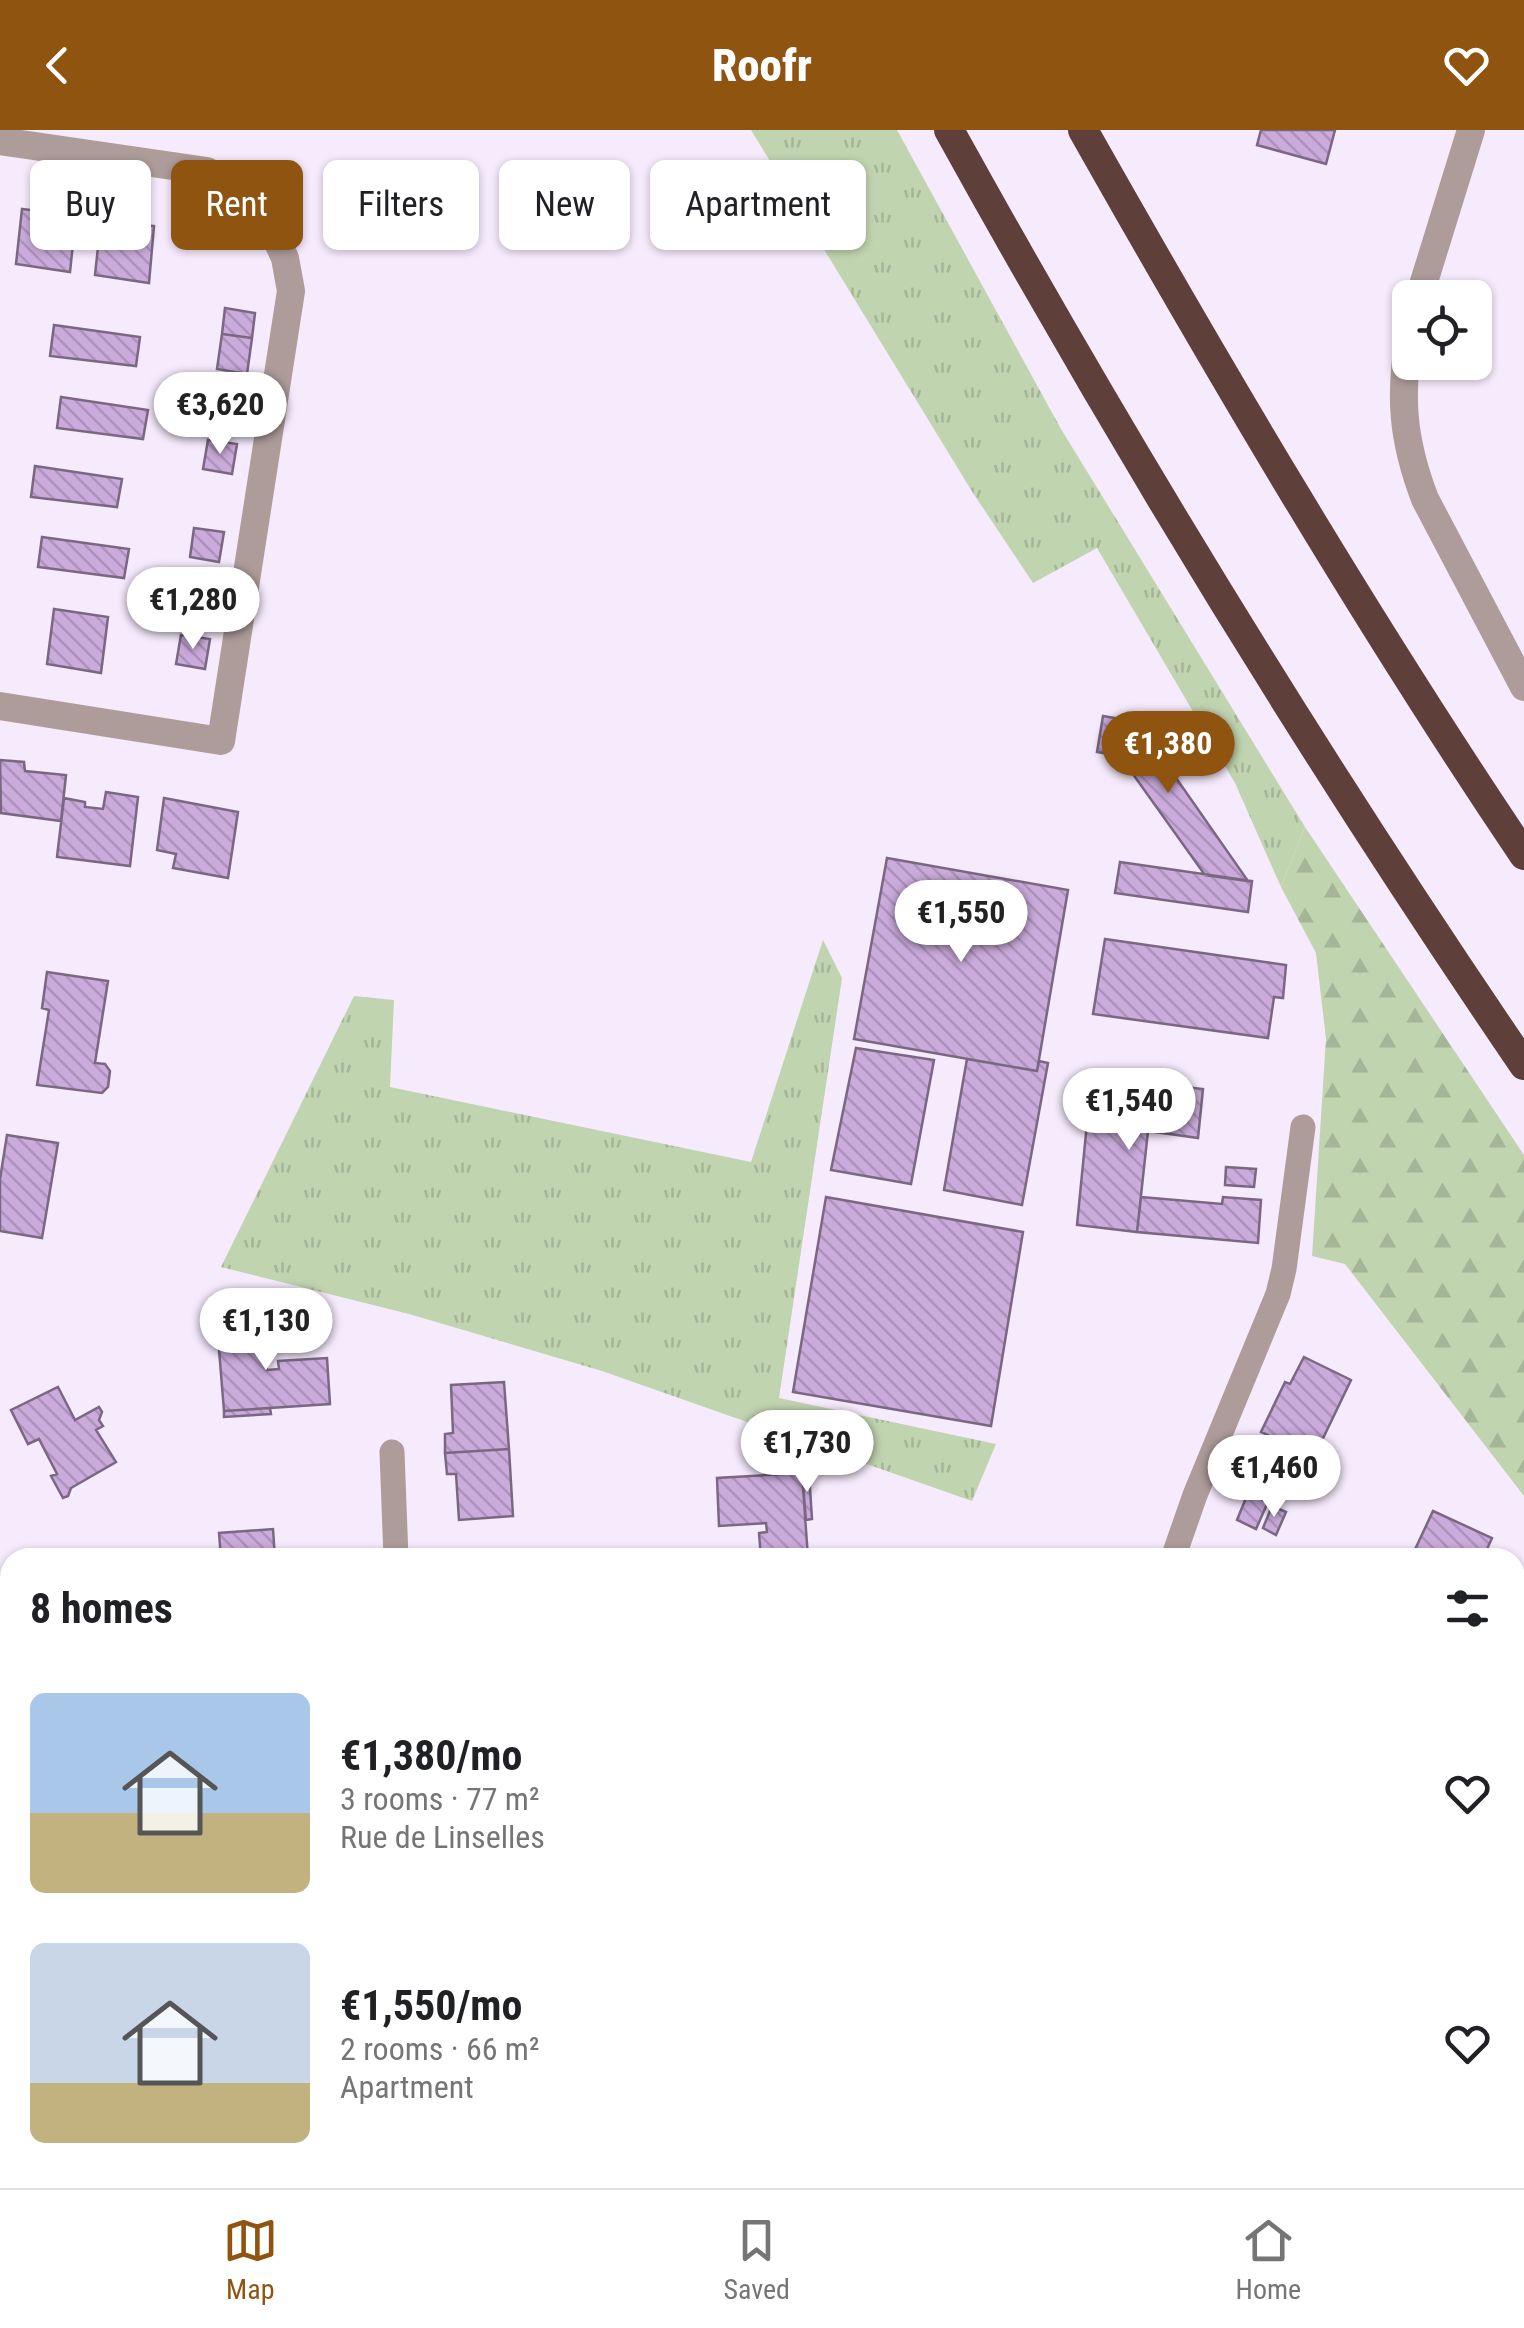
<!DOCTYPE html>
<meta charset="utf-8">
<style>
:root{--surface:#fff;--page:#f2f2f2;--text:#202124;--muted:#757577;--line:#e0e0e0;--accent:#8f5410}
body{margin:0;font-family:"Roboto Condensed",sans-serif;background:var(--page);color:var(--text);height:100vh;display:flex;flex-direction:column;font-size:38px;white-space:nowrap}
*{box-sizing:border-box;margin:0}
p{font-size:32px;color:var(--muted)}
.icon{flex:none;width:55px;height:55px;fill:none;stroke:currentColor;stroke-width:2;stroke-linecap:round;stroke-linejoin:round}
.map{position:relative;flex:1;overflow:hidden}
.side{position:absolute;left:0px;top:1418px;width:1525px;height:642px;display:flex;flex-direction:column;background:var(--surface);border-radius:30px 30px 0 0;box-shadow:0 2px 8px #0004}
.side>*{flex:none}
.hud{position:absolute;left:30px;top:30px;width:1000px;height:90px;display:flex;gap:20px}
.fabs{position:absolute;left:1392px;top:150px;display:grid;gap:20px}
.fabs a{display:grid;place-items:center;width:100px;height:100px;border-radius:15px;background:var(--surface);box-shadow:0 2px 8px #0004;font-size:50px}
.price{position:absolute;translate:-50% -85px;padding:0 22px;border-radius:35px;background:#fff;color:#222;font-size:32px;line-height:65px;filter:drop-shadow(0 2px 5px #0008)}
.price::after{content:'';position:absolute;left:50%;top:60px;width:30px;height:22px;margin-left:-15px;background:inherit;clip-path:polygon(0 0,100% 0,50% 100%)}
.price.active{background:var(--accent);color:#fff}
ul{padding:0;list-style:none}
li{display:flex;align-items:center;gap:30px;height:250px;padding:0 30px}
li span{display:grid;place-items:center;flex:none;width:280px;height:200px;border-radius:15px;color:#555}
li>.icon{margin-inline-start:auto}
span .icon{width:120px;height:120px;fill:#fffc;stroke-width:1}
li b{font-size:42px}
h2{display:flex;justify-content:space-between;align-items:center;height:120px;padding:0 30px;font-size:42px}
.pill{padding:0 35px;border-radius:15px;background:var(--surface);box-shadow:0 2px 8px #0004;font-size:35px;line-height:90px}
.pill.active{background:var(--accent);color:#fff}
header{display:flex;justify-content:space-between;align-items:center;height:130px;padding:0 30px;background:var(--accent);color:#fff;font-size:45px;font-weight:800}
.menu{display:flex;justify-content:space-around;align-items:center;height:140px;border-top:2px solid var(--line);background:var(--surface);font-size:28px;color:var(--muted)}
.menu a{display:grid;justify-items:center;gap:5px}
.menu .active{color:var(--accent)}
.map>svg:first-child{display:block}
.grass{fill:url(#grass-tufts)}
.forest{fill:url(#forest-firs)}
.building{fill:url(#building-back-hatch);stroke:#7a6883;stroke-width:2.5}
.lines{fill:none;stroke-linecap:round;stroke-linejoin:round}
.service{stroke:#ad9c99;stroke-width:25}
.minor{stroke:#ad9c99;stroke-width:28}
.motorway{stroke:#5f3f3a;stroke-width:30}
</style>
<header><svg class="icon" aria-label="back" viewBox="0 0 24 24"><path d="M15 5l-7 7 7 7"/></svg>Roofr<svg class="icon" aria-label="heart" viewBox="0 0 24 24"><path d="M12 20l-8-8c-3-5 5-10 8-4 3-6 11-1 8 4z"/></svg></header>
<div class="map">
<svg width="1524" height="2058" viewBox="0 0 1524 2058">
<defs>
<pattern id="grass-tufts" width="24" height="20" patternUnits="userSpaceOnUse" patternTransform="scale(2.5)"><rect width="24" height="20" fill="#c1d4b0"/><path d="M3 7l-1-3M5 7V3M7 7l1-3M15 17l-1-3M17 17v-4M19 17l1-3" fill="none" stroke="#a5b597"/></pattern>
<pattern id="forest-firs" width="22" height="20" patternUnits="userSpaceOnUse" patternTransform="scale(2.5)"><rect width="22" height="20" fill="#c1d4b0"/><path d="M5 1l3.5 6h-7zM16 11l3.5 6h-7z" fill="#a5b597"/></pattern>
<pattern id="building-back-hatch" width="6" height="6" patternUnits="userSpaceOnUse" patternTransform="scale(2.5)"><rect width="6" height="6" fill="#caabdb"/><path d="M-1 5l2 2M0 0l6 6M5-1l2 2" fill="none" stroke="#ad92bb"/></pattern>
</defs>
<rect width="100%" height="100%" fill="#f6eafd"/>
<path class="grass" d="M751 0H897L1061 299 1305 697 1281 757 1235 653 1097 418 1033 453 973 363Z
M823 810 842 848 779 1268 996 1314 972 1371 602 1241 409 1184 221 1137 354 866 394 870 390 957 751 1032Z"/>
<path class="forest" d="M1305 697 1524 1025V1366L1345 1134 1312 1126 1326 909 1316 823 1281 757Z"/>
<path class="building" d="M1261 0H1335L1326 34 1257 15Z
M22 79 76 85 70 142 16 134Z
M101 89 154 96 149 153 95 145Z
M225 178 255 183 252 208 222 204Z
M54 195 140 207 136 236 50 226Z
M222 204 252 208 247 244 217 239Z
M61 267 148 280 143 309 57 298Z
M208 310 237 314 232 344 203 339Z
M35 336 122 349 117 377 31 367Z
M194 398 224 402 219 432 190 427Z
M42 407 129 419 124 448 38 437Z
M54 479 108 487 101 543 47 534Z
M181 505 210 509 205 539 176 534Z
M1103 586 1137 592 1248 751 1205 745 1120 626 1097 622Z
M0 630 24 632 25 641 66 645 61 691 1 683Z
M106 662 138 667 130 736 57 727 64 668 85 672V677L103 679Z
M164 668 238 682 228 748 173 738 176 724 157 720Z
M887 728 1068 760 1037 941 854 909Z
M1120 732 1252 751 1248 782 1115 763Z
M1105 809 1286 835 1283 868 1274 867 1268 908 1093 884Z
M47 842 108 851 95 933 105 934 110 941 108 957 102 963 37 955 49 880 42 878Z
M856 918 934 930 911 1054 831 1040Z
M967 929 1037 941 1039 931 1048 933 1022 1075 944 1060Z
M1152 953 1203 959 1198 1008 1148 1001 1137 1102 1077 1095 1089 973 1149 980Z
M7 1005 58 1013 42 1108 0 1101V1049Z
M1226 1037 1256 1039 1254 1057 1225 1055Z
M826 1067 1023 1102 991 1296 793 1262Z
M1141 1067 1222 1074 1223 1067 1261 1070 1258 1113 1137 1102Z
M263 1192 267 1240 279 1239 278 1231 327 1228 330 1274 224 1281 217 1195Z
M1304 1227 1351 1250 1314 1327 1261 1302 1285 1252 1290 1254Z
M504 1252 509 1319 445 1323V1304L453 1303 451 1255Z
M58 1257 75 1290 99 1277 102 1282 99 1290 103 1296 96 1300 116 1332 71 1358 68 1366 63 1368 51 1346 57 1344 39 1309 28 1314 11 1280Z
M270 1278 271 1284 224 1287V1281Z
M509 1319 513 1386 459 1390 456 1344H447L445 1323Z
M809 1342 812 1389 806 1390 802 1343Z
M802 1343 808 1428H761L759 1403 767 1402 766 1393 719 1396 717 1348Z
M1248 1363 1268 1372 1256 1399 1237 1390Z
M1272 1376 1286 1382 1276 1405 1263 1398Z
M1433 1381 1492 1408 1483 1428H1411Z
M273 1399 275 1428H221L219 1403Z
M10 1778V1818L1 1822 0 1783Z
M0 1910 10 1912 8 1946 0 1945Z
M1524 1930V2005L1515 2000V1934L1520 1937Z
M199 2050H247L248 2058H200Z
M451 2050H508V2058H452Z
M604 2050H729V2052L604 2058Z
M729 2050H856L857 2058H730Z"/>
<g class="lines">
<path class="service" d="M392 1322 396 1428
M1173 1428 1195 1365 1278 1164 1284 1139 1303 997"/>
<path class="minor" d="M0 11 207 41 245 64 269 93 285 128 291 161 221 611 0 576
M1419 168 1471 0
M1410 202C1399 265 1402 309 1425 369L1524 557
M1515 1847 1524 1852
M378 2050V2058
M1081 2058 1083 2050"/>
<path class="motorway" d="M949 0C1126 320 1318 633 1524 935
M1083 0C1222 246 1366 490 1524 725"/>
</g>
</svg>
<div class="fabs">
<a><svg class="icon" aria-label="locate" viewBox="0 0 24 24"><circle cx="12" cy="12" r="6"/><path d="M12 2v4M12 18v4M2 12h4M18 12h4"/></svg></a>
</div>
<b class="price" style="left:220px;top:327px">€3,620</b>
<b class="price" style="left:193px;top:522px">€1,280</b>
<b class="price active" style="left:1168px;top:666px">€1,380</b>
<b class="price" style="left:961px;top:835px">€1,550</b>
<b class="price" style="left:1129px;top:1023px">€1,540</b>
<b class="price" style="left:266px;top:1243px">€1,130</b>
<b class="price" style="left:807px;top:1365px">€1,730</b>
<b class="price" style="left:1274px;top:1390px">€1,460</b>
<div class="hud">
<a class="pill">Buy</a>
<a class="pill active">Rent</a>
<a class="pill">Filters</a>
<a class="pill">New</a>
<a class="pill">Apartment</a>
</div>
<section class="side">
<h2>8 homes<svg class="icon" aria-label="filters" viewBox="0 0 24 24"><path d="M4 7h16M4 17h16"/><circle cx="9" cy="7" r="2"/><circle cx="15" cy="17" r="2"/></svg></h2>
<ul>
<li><span style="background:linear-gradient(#a9c7e8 60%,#c2b280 0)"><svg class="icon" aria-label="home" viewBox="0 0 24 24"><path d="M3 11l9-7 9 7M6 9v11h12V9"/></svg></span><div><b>€1,380/mo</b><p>3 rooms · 77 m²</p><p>Rue de Linselles</p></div><svg class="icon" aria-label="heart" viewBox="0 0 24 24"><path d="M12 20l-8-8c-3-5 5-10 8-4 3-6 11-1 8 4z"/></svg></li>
<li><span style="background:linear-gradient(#c9d6e8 70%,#c2b280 0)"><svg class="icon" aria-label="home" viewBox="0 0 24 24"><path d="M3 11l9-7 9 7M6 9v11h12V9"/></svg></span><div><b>€1,550/mo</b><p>2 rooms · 66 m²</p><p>Apartment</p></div><svg class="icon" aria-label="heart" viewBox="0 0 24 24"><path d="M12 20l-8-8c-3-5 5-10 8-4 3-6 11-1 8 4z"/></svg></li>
</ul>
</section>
</div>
<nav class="menu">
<a class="active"><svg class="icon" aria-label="map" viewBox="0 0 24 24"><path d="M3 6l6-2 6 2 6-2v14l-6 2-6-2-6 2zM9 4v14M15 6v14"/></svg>Map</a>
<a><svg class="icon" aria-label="saved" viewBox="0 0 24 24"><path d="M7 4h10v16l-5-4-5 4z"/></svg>Saved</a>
<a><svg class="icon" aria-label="home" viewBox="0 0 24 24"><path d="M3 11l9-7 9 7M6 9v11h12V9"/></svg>Home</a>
</nav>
